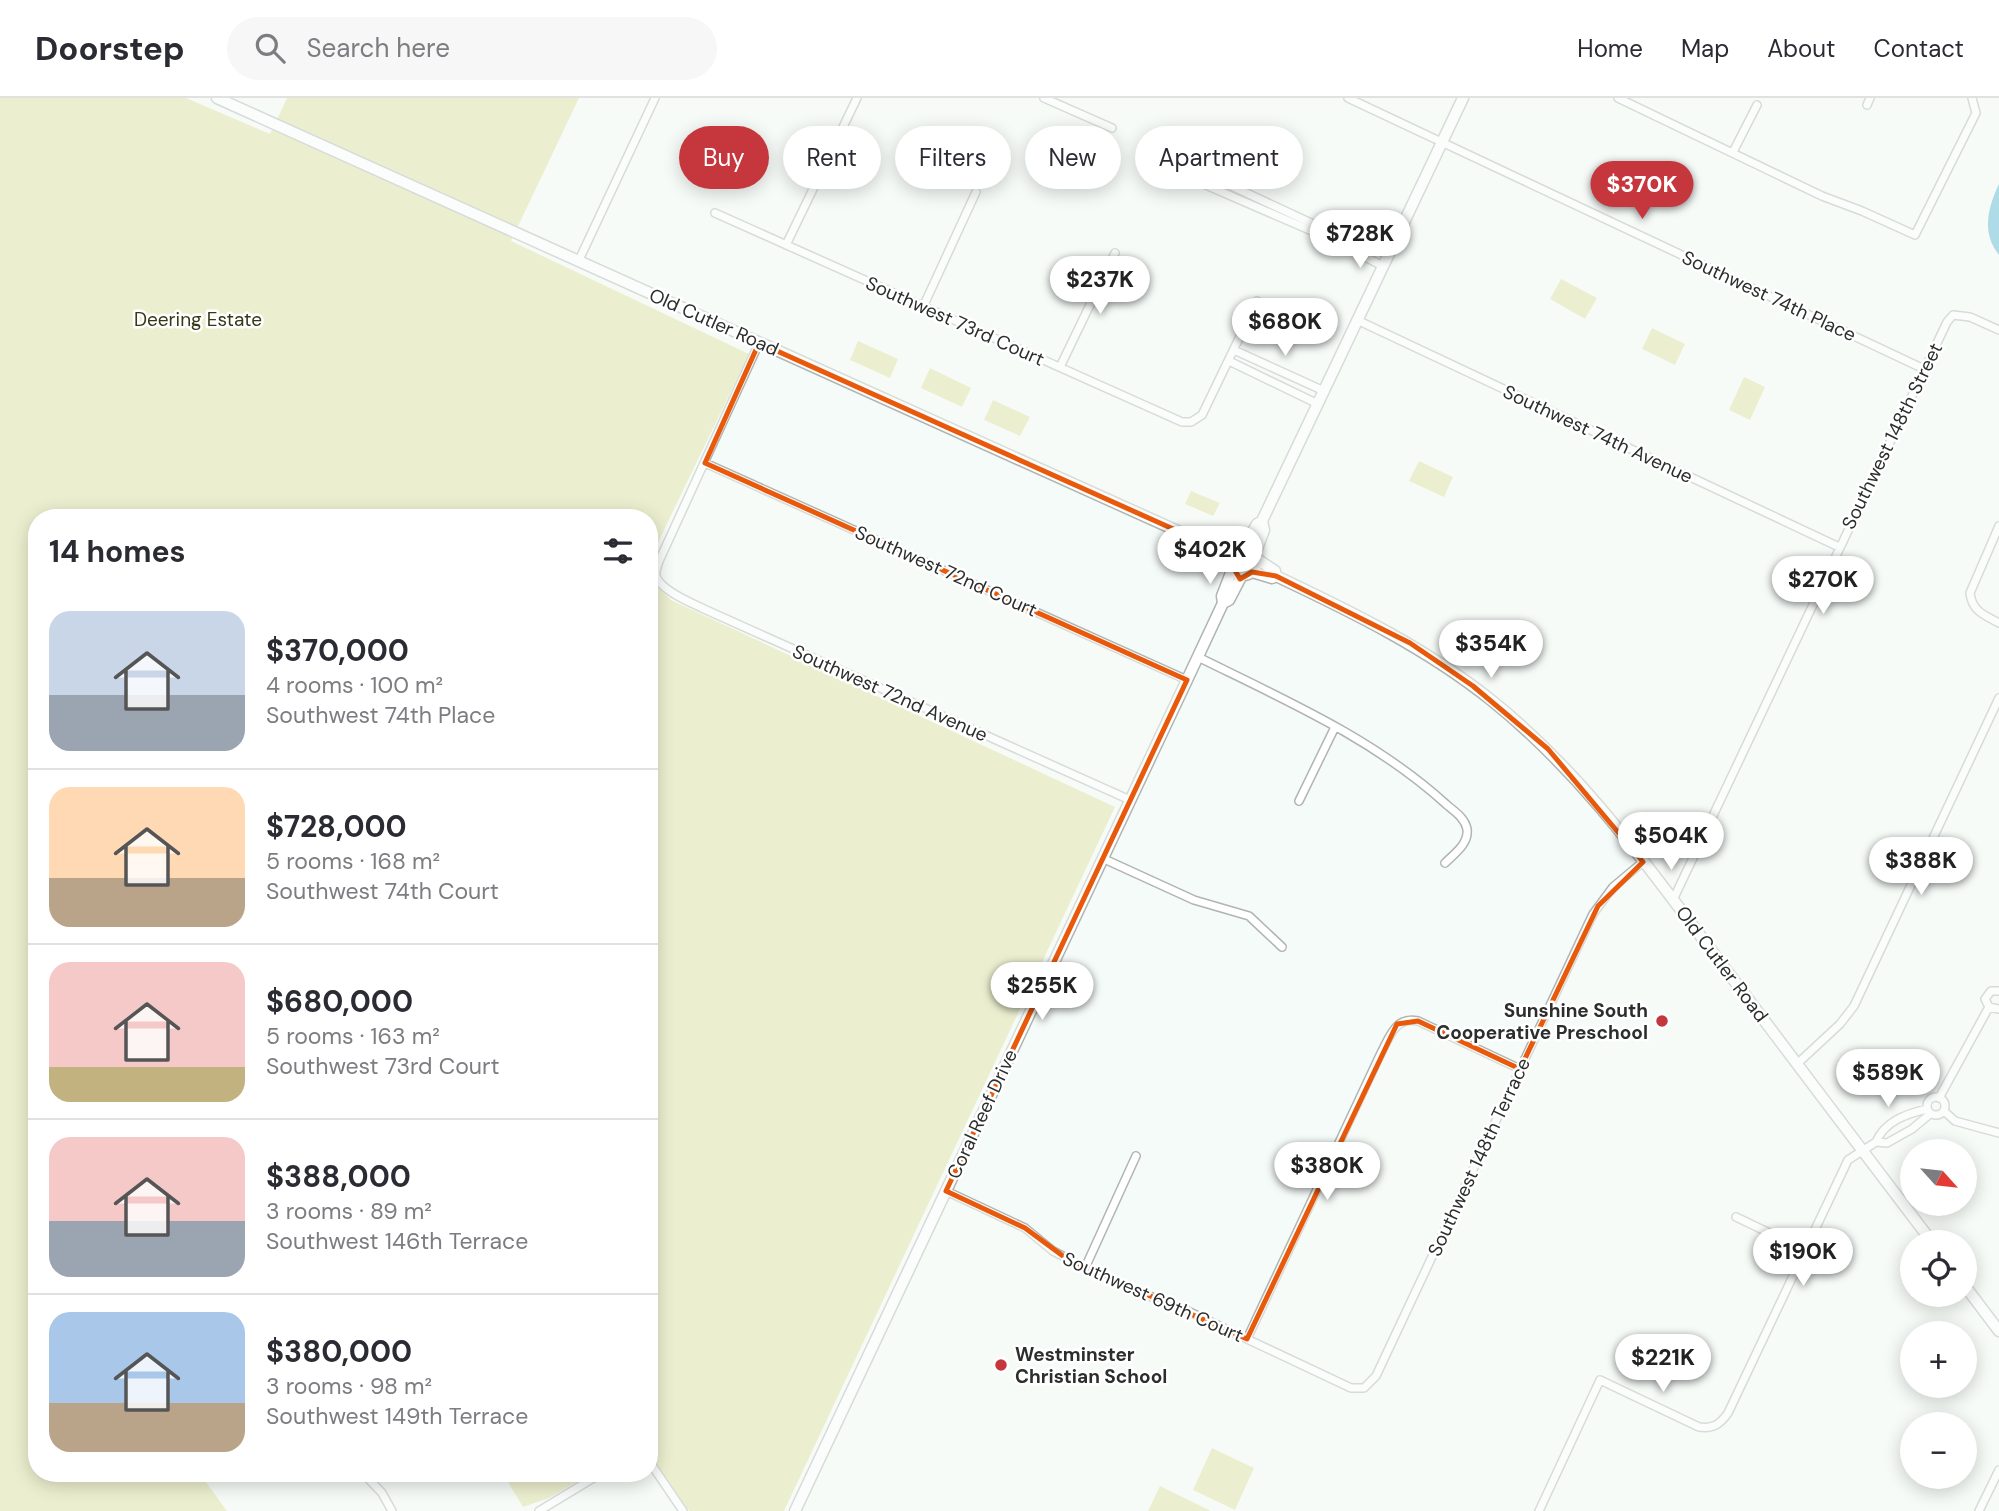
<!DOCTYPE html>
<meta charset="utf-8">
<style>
:root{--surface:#fff;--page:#f7f7f7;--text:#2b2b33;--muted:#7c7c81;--line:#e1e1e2;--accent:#c6363d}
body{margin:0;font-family:"DM Sans",sans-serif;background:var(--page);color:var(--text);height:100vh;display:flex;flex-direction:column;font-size:26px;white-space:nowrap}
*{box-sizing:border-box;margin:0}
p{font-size:23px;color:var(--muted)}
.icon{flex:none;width:38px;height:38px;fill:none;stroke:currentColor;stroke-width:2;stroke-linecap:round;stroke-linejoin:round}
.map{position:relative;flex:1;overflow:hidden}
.details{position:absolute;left:28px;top:411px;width:630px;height:973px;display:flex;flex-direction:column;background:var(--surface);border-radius:28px;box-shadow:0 4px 18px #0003}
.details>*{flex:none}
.banner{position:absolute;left:679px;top:28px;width:665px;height:63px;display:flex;gap:14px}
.needle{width:46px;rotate:117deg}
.fabs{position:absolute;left:1900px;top:1041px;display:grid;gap:14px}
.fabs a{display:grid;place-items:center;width:77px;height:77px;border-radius:50%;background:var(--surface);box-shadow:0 4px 18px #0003;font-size:35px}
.price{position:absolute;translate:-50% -60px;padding:0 16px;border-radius:24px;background:#fff;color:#222;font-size:23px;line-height:46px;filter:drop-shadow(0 2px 4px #0008)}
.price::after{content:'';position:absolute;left:50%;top:42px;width:21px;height:16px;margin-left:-10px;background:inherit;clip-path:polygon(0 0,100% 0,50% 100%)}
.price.on{background:var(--accent);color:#fff}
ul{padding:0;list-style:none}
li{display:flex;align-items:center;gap:21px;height:175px;padding:0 21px}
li+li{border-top:2px solid var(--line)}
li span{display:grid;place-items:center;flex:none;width:196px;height:140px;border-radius:21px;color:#555}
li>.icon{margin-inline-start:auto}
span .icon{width:84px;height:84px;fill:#fffc;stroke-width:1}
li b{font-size:30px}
h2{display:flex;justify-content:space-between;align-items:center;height:84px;padding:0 21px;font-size:30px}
.pill{padding:0 24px;border-radius:32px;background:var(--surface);box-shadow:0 4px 18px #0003;font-size:24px;line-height:63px}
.pill.on{background:var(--accent);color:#fff}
header{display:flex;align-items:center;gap:42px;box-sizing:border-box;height:98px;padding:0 35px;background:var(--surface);border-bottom:2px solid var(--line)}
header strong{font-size:33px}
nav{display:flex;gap:38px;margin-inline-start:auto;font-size:24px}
.search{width:490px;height:63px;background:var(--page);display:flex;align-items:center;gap:18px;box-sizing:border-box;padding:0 24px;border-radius:38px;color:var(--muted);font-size:26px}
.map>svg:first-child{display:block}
.park{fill:#e1e19e}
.water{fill:#57b4d0}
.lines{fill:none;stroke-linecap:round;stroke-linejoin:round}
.street-casing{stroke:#b0b5b2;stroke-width:10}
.secondary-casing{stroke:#b0b5b2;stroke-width:13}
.street{stroke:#fff;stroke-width:7}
.secondary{stroke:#fff;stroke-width:10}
.marked{fill:none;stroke:#e8590c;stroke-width:5;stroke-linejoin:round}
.poi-dot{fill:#c6363d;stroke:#fff;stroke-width:2.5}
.labels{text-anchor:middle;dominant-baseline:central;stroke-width:5;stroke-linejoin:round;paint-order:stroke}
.street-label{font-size:19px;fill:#2c2e2d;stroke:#fff}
.park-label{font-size:19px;fill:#373616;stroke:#fff}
.poi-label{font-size:19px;font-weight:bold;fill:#2c2e2d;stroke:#fff;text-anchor:end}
</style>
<header>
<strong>Doorstep</strong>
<div class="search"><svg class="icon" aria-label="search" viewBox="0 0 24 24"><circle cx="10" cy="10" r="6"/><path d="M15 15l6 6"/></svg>Search here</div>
<nav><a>Home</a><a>Map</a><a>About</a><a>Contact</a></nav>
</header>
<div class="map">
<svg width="1999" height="1413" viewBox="0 0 1999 1413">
<rect width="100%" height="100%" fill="#f5fbf8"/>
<path class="park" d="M0 0H186L270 36 287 0H579L511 143 749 256 649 463V420H37V1376H200L227 1413H0Z
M1561 181 1597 200 1585 221 1550 201Z
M1652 230 1685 246 1675 267 1642 251Z
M858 243 898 261 890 280 850 262Z
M930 270 971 290 962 309 921 290Z
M1744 279 1765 289 1750 322 1729 312Z
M993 302 1030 319 1020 338 984 322Z
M1419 363 1453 379 1444 399 1409 383Z
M1191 393 1220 405 1213 418 1185 406Z
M649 480 671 502 1115 709 784 1413H689L649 1356Z
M1212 1350 1254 1370 1235 1412 1193 1392Z
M503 1376H590L549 1400 523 1409Z
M1160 1388 1211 1413H1148Z"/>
<path class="water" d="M1999 86V157C1981 135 1988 109 1999 86Z"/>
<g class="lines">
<defs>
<path id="street" d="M1044 0 1112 30
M1348 0 1924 271
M1618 0 1822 98 1862 113 1915 137 1976 15 1972 0
M1867 7 1870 0
M1733 54 1757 7
M1160 67a11 11 0 1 1 22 0a11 11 0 1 1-22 0Z
M1182 65 1324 131 1388 156
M1178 75 1321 137 1383 168
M715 115 1182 324H1191L1202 317 1257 203
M786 147 857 0
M579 162 655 0
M923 209 976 94
M1357 222 1839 449
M759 245 660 461C658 466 655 472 656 478 660 492 692 505 704 511L1130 702
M1234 252 1324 293
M1229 263 1318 306
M1060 269 1115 155
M705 365 1187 582
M1999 428 1970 495C1972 513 1984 517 1999 525
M1198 559C1285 602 1375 641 1447 707 1454 713 1465 720 1467 731 1469 746 1454 756 1445 765
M1299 703 1335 629
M1102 760 1194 802 1249 818 1282 849
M1673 802 1947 224 1953 217 1970 219 1999 232
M1999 893H1991L1985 901 1989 909 1999 911
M1797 966 1840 926 1854 908 1999 600
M1927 1008a9 9 0 1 1 18 0a9 9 0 1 1-18 0Z
M1939 1000 1989 909
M1944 1013 1955 1023 1999 1035
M1876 1044C1885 1023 1906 1016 1927 1011
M946 1093 1025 1130 1053 1153 1085 1170 1135 1193 1177 1208 1351 1290H1364L1376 1278 1593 816 1613 789 1643 764
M1736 1119 1805 1152
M1085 1170 1136 1058
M1247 1241 1381 955C1390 938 1396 918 1418 923L1520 971
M649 1363 683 1413
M364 1376 382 1395 392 1413
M539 1413 600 1376
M1539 1413 1600 1282 1699 1329C1714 1331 1720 1326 1728 1315L1848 1062 1876 1044 1887 1045 1912 1031 1930 1016
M1979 1413 1999 1372"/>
<path id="secondary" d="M217 0 1211 448 1229 462
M1229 463a14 14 0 1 1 28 0a14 14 0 1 1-28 0Z
M1244 449 1257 426 1262 423 1463 0
M1255 456 1264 432 1262 423
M1257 461 1275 473 1276 478
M1252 474 1272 480 1276 478C1352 514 1426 550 1491 602 1580 673 1644 763 1711 852 1785 950 1858 1047 1932 1144
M1223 505 1222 498 1232 472
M1965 1188 1999 1233
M795 1413 1187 582 1223 505 1229 502 1242 477"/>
</defs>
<use href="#street" class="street-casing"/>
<use href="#secondary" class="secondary-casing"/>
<use href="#street" class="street"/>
<use href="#secondary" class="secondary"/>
</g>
<path d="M0 0H1999V1413H0ZM759 245 1211 448 1229 462 1240 481 1252 474 1276 478 1410 545 1473 588 1548 651 1643 764 1598 808 1520 971 1418 923 1397 926 1247 1241 1067 1161 1025 1130 946 1093 1187 582 705 365Z" fill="#f5fbf8" fill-opacity=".55" fill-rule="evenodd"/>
<path class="marked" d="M759 245 1211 448 1229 462 1240 481 1252 474 1276 478 1410 545 1473 588 1548 651 1643 764 1598 808 1520 971 1418 923 1397 926 1247 1241 1067 1161 1025 1130 946 1093 1187 582 705 365Z"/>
<g class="poi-dot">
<circle cx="1662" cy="923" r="7"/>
<circle cx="1001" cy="1267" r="7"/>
</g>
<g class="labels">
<g class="street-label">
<text transform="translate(1769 198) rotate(25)">Southwest 74th Place</text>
<text transform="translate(955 223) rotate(24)">Southwest 73rd Court</text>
<text transform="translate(714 224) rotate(24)">Old Cutler Road</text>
<text transform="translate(1598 336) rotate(25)">Southwest 74th Avenue</text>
<text transform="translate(1892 338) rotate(-64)">Southwest 148th Street</text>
<text transform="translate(946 473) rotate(24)">Southwest 72nd Court</text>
<text transform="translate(890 595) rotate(24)">Southwest 72nd Avenue</text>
<text transform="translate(1722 866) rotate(53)">Old Cutler Road</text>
<text transform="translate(982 1016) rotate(-65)">Coral Reef Drive</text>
<text transform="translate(1479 1059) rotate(-65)">Southwest 148th Terrace</text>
<text transform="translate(1153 1199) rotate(24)">Southwest 69th Court</text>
</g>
<g class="park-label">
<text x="198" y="221">Deering Estate</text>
</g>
<g class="poi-label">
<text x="1648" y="912">Sunshine South<tspan x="1648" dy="22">Cooperative Preschool</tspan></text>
<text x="1015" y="1256" text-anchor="start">Westminster<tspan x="1015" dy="22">Christian School</tspan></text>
</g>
</g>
</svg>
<div class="fabs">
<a><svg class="needle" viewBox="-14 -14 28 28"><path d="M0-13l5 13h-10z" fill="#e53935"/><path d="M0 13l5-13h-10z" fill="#7c7c81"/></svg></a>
<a><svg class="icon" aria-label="locate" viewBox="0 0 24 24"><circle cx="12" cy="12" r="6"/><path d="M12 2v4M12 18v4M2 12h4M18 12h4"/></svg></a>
<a>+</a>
<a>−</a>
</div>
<b class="price on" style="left:1642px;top:123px">$370K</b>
<b class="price" style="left:1360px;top:172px">$728K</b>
<b class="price" style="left:1100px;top:218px">$237K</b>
<b class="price" style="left:1285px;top:260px">$680K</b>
<b class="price" style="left:1210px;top:488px">$402K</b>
<b class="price" style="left:1823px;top:518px">$270K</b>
<b class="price" style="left:1491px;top:582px">$354K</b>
<b class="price" style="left:1671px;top:774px">$504K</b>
<b class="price" style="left:1921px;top:799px">$388K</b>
<b class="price" style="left:1042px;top:924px">$255K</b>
<b class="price" style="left:1888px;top:1011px">$589K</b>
<b class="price" style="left:1327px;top:1104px">$380K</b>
<b class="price" style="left:1803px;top:1190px">$190K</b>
<b class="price" style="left:1663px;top:1296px">$221K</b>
<div class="banner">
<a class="pill on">Buy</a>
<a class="pill">Rent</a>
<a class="pill">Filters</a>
<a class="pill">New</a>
<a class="pill">Apartment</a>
</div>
<section class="details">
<h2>14 homes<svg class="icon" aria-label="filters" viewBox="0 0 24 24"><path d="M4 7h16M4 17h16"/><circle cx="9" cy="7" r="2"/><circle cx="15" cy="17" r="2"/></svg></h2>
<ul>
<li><span style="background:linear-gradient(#c9d6e8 60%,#9aa5b1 0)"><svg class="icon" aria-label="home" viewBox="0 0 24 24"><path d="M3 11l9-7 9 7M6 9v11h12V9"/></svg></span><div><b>$370,000</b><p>4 rooms · 100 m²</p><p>Southwest 74th Place</p></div></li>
<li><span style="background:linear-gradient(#ffd9b3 65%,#b9a48a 0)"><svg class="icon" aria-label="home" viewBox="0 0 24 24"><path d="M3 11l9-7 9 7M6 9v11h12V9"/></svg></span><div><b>$728,000</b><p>5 rooms · 168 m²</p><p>Southwest 74th Court</p></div></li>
<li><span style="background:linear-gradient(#f6c9c9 75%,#c2b280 0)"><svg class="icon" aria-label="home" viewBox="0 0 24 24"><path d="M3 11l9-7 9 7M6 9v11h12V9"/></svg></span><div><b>$680,000</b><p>5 rooms · 163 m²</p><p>Southwest 73rd Court</p></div></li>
<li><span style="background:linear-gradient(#f6c9c9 60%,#9aa5b1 0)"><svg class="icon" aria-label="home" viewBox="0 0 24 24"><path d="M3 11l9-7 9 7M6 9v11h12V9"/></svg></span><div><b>$388,000</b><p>3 rooms · 89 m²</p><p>Southwest 146th Terrace</p></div></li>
<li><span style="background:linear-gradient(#a9c7e8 65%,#b9a48a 0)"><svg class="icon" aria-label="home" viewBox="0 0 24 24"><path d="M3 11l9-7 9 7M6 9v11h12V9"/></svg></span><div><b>$380,000</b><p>3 rooms · 98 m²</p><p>Southwest 149th Terrace</p></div></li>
</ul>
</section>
</div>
